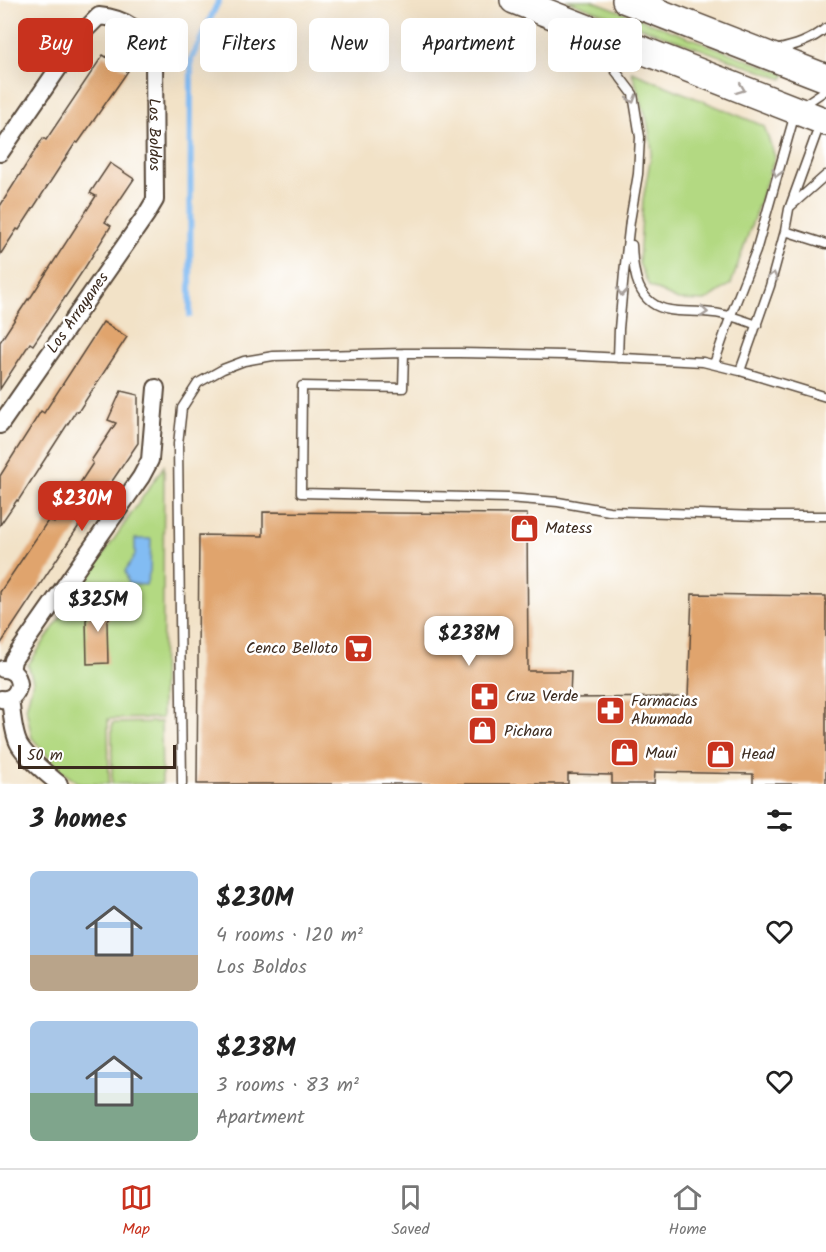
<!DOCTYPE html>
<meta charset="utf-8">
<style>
:root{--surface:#fff;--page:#f6f6f6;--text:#222;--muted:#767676;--line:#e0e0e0;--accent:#c8321e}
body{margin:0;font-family:Kalam,sans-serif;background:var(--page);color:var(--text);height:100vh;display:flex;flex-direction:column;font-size:22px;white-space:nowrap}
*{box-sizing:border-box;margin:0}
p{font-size:20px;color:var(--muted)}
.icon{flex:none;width:33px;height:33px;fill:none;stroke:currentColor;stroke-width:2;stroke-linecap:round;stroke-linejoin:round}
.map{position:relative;height:784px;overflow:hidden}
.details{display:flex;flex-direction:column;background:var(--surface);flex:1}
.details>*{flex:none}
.hud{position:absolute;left:18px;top:18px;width:790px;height:54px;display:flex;gap:12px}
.scale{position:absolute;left:18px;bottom:15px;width:158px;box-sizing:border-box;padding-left:6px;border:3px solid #3b2a1e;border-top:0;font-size:16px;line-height:21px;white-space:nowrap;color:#3b2a1e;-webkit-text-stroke:4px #fff;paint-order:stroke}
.price{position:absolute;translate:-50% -51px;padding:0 14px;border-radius:12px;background:#fff;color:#222;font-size:20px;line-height:39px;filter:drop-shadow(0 2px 3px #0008)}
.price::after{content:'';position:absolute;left:50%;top:36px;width:18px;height:14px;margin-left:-9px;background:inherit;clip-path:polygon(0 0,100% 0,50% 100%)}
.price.selected{background:var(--accent);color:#fff}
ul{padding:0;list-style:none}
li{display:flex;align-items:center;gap:18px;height:150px;padding:0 30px}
li span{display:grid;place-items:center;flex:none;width:168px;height:120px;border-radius:9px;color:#555}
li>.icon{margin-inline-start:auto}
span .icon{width:72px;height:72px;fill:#fffc;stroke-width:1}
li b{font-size:26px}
h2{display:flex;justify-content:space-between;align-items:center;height:72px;padding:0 30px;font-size:26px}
.tag{padding:0 21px;border-radius:9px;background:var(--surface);box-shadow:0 6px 24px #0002;font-size:21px;line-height:54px}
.tag.selected{background:var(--accent);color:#fff}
.dock{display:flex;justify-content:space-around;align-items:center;height:84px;border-top:2px solid var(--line);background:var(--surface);font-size:16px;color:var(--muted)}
.dock a{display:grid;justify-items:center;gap:3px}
.dock .selected{color:var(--accent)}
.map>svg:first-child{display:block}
.green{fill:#b3d982;stroke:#778250;stroke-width:1.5}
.water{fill:#82bcf3;stroke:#5e7388;stroke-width:1.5}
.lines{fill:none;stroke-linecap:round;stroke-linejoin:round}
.stream{stroke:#82bcf3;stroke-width:6}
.building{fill:#e0a46d}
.lane-casing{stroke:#564637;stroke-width:11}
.street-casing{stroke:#564637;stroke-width:20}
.primary-casing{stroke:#564637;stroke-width:30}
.lane{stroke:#fff;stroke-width:8}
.street{stroke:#fff;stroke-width:16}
.primary{stroke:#fff;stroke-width:27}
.oneway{stroke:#a79f9a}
.labels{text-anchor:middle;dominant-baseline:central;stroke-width:5;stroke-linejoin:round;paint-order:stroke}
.street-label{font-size:16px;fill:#3b2a1e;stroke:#fff}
.poi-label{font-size:16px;fill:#3b2a1e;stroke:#fff;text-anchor:start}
</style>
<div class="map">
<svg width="826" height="784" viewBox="0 0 826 784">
<rect width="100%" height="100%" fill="#fff"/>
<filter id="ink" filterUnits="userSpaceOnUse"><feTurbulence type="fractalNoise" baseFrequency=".0167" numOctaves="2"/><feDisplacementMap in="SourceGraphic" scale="12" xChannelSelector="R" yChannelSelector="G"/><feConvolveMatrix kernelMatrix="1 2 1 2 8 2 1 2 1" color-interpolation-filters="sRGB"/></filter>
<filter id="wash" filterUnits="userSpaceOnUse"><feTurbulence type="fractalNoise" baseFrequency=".008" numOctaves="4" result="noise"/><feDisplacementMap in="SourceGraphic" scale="24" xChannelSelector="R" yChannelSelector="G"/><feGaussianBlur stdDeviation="1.35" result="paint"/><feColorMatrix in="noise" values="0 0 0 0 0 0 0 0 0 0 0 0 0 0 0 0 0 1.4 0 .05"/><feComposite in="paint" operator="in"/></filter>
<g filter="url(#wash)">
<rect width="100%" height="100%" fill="#f2e2c7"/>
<path class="green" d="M566 0H591L785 74 783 79Z
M632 72 764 126 775 157 731 284 705 301 678 300 649 286 639 263 643 200 652 150 647 120Z
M164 466 162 718 108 719 109 784H80L61 771 32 738 26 708 33 681 28 665Z
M161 722 162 784H112V723Z"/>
<path class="water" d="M135 539H151L150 571 146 585 129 584 125 571 135 555Z"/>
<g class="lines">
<path class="stream" d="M190 315 191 60 219 0"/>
</g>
<g id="blocks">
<path class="building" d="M103 55 128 71 78 143 76 142 19 230 17 229 0 255V206L43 138 46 140Z
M110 163 134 179 105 222 111 226 84 269 33 345 30 343 0 389V342L28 299 29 300 96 196 90 193Z
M103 322 127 337 78 412 76 411 18 501 17 500 0 525V476L41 411 44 413Z
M121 391 138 395V443L106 490 108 492 89 521 84 518 0 645V592L49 519 54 523 93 463 91 461 116 423 108 420Z
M263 512 527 514 528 671H571L570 698 688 697 692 594 826 596V784H753V774L655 772 654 784H612V775L568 774V784H197L199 535 263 536Z
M100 598 116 608 107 622 108 663 87 664 86 620Z"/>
</g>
</g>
<g filter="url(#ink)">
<use href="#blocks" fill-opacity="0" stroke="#564637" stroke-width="1.5"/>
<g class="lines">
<defs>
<path id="lane" d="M585 37 608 61 633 94 640 137 638 174 630 221 624 273 619 329 618 358
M775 50C794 46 811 41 826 28
M791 206 826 175
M785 231 826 244
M632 245C633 273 637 305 670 310 681 312 692 311 703 312 724 313 738 318 757 325
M404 353 403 388 302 386 301 493 508 498 558 502 609 511 759 516H826
M714 364 731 315 756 251 796 110 826 90
M740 371 770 286 785 231 789 209 820 124
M182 784 178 444 182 408 198 383 223 369 244 361 273 356 404 353H459L563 355 703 362 740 371 826 397"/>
<g id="street">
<path id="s1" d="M0 153 84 31 99 16C125 18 146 32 154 57L155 200 146 215 0 425"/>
<path d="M11 671 13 660 141 477 150 460 156 388"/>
<path d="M10 698C12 712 13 735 20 746 28 759 47 774 59 784"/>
<path d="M1 699C11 700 17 695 19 684 18 675 12 669 3 669"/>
</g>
<path id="primary" d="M514 0 826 122
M626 0 826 78"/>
</defs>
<use href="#lane" class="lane-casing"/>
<use href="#street" class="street-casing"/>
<use href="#primary" class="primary-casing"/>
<use href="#lane" class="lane"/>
<use href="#street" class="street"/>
<use href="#primary" class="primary"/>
</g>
<defs><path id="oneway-chevron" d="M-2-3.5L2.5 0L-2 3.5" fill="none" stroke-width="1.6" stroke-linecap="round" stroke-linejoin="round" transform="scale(1.5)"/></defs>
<g class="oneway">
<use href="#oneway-chevron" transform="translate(741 89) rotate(21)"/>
<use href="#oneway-chevron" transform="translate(632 99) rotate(73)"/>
<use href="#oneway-chevron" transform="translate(777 173) rotate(106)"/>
<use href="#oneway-chevron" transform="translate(773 276) rotate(-75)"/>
<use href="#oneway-chevron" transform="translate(622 292) rotate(95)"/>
<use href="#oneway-chevron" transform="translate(704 312) rotate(5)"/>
</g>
</g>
<defs>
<symbol id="shop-square" viewBox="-11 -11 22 22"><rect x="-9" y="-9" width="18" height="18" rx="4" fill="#c8321e" stroke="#fff"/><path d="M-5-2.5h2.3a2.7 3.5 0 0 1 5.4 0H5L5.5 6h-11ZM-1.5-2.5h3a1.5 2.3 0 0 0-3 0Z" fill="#fff"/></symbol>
<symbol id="supermarket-square" viewBox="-11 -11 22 22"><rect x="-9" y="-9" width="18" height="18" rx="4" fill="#c8321e" stroke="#fff"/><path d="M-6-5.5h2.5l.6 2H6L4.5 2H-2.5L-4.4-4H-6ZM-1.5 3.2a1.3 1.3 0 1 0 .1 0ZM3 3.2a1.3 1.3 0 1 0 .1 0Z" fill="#fff"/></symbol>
<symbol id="pharmacy-square" viewBox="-11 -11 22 22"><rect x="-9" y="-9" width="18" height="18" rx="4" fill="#c8321e" stroke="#fff"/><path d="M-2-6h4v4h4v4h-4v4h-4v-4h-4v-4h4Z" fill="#fff"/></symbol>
</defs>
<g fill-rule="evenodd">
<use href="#shop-square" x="508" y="512" width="33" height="33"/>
<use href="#supermarket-square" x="342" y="632" width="33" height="33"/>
<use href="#pharmacy-square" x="468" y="680" width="33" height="33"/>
<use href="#pharmacy-square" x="594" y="694" width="33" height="33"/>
<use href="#shop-square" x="466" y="714" width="33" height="33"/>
<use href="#shop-square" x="608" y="736" width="33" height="33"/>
<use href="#shop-square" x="704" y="738" width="33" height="33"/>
</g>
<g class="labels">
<g class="street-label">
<text stroke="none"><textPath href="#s1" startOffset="320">Los Boldos</textPath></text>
<text transform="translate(78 313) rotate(-55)">Los Arrayanes</text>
</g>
<g class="poi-label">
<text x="545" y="528">Matess</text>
<text x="338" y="648" text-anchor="end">Cenco Belloto</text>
<text x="506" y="696">Cruz Verde</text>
<text x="631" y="701">Farmacias<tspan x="631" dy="18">Ahumada</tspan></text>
<text x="504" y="731">Pichara</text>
<text x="645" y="753">Maui</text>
<text x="741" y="754">Head</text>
</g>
</g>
</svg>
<div class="scale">50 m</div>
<b class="price selected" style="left:82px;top:532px">$230M</b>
<b class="price" style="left:98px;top:633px">$325M</b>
<b class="price" style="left:469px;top:667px">$238M</b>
<div class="hud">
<a class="tag selected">Buy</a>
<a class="tag">Rent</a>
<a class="tag">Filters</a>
<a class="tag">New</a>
<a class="tag">Apartment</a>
<a class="tag">House</a>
</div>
</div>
<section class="details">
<h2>3 homes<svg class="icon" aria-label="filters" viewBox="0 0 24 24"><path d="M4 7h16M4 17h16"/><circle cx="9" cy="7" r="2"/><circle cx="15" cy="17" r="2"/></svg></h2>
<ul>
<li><span style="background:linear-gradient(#a9c7e8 70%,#b9a48a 0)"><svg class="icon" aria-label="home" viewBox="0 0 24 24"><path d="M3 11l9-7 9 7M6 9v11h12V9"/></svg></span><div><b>$230M</b><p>4 rooms · 120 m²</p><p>Los Boldos</p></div><svg class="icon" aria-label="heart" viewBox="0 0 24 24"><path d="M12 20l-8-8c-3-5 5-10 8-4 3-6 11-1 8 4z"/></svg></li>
<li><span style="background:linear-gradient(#a9c7e8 60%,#7fa58c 0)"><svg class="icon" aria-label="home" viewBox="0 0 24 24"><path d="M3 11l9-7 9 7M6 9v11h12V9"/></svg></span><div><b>$238M</b><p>3 rooms · 83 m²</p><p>Apartment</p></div><svg class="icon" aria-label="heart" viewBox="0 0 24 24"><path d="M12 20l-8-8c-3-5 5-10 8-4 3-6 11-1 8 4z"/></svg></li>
</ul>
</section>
<nav class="dock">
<a class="selected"><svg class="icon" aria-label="map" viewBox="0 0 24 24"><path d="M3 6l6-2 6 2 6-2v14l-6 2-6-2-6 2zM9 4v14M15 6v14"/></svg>Map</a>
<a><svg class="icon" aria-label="saved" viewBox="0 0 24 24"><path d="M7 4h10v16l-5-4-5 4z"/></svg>Saved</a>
<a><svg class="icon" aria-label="home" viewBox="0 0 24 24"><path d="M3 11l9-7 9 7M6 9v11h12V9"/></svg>Home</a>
</nav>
